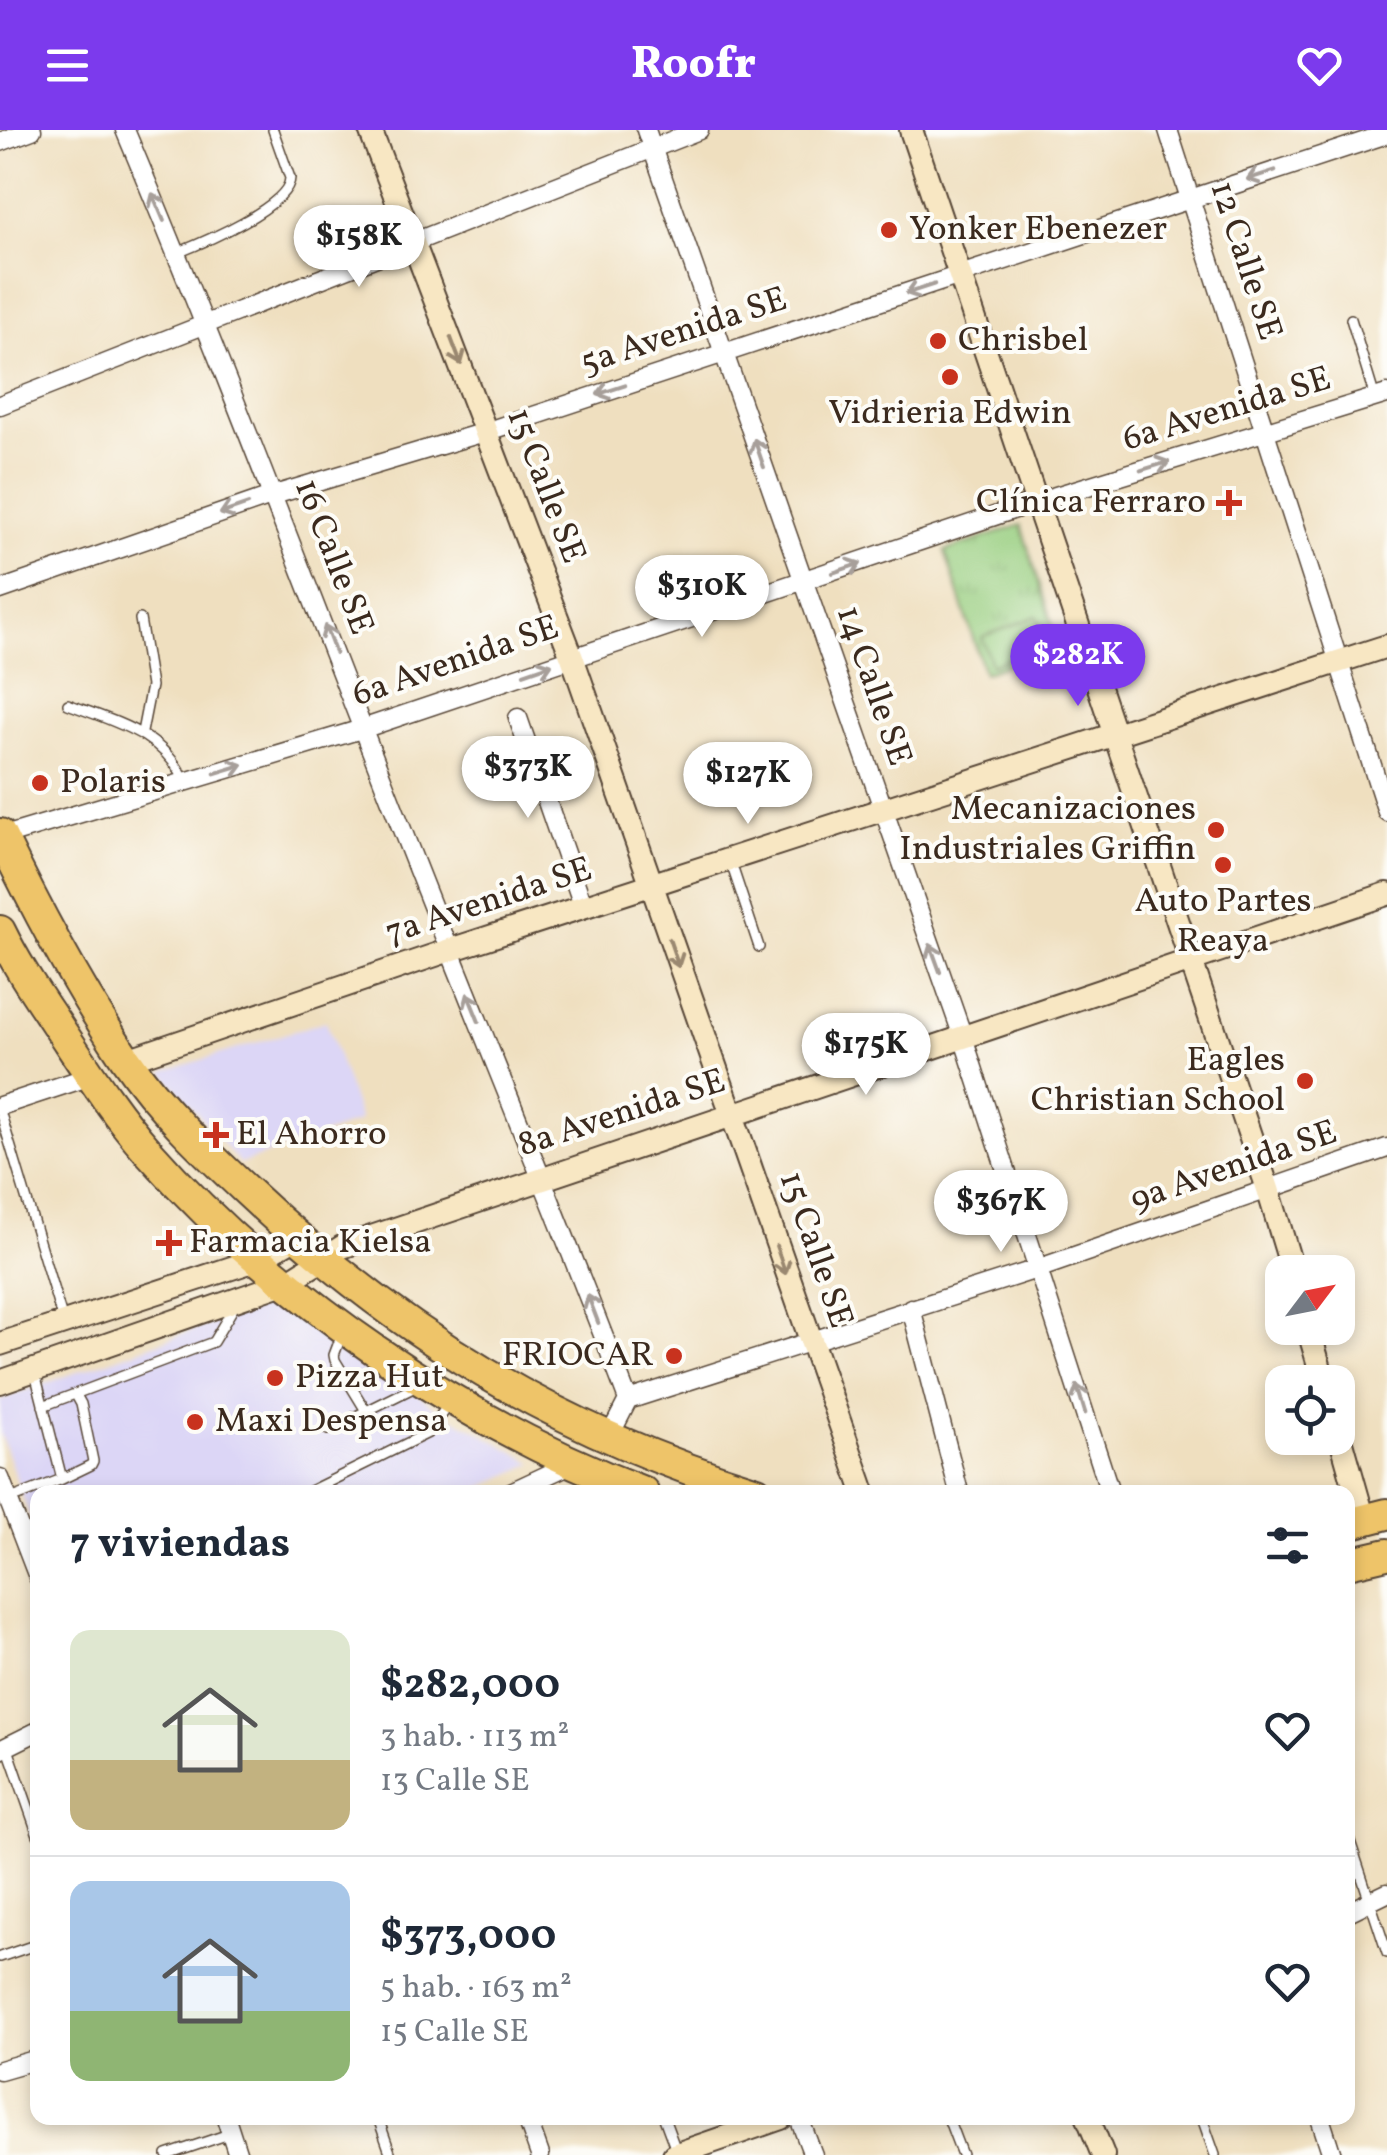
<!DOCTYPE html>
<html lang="es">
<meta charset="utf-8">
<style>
:root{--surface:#fff;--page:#f6f6f7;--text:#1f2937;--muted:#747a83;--line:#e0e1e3;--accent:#7c3aed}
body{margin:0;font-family:Vollkorn,serif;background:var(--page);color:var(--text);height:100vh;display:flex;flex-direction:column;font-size:38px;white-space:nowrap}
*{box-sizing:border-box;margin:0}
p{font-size:32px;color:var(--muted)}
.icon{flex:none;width:55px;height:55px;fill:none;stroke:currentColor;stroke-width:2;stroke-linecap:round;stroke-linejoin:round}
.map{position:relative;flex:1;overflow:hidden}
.drawer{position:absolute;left:30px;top:1355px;width:1325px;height:640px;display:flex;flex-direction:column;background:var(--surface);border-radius:20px;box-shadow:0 5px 15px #0003}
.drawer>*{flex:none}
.needle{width:65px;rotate:58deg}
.buttons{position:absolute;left:1265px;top:1125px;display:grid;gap:20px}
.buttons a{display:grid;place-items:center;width:90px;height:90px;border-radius:20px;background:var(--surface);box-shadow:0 5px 15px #0003;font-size:50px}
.price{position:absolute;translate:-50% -85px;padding:0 22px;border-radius:35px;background:#fff;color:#222;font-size:32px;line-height:65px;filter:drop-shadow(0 2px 5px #0008)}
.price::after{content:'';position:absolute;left:50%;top:60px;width:30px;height:22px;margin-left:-15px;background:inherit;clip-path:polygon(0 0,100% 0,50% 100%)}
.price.active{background:var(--accent);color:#fff}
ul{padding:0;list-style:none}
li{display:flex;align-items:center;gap:30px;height:250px;padding:0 40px}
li+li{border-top:2px solid var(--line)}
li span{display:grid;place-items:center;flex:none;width:280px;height:200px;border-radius:20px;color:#555}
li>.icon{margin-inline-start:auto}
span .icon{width:120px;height:120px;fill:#fffc;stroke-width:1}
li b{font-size:42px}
h2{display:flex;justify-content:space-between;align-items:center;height:120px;padding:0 40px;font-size:42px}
header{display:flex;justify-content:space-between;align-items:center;height:130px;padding:0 40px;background:var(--accent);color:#fff;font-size:45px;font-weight:800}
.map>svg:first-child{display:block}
.built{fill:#dcd6f6}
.park{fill:url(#park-tufts);stroke:#697c4e;stroke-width:2.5}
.pitch{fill:#97ce7f;stroke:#697c4e;stroke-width:2.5}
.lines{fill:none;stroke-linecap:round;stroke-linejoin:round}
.lane-casing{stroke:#564536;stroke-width:12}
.street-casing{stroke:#564536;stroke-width:21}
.secondary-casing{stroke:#564536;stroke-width:26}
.highway-casing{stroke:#564536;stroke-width:34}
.lane{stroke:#fff;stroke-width:9}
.street{stroke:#fff;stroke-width:18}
.secondary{stroke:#f8e7c3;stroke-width:22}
.highway{stroke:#eec469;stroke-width:30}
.oneway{stroke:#a79f9a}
.oneway2{stroke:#9a8870}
.poi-dot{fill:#c8321e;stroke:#fdfcf7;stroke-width:4}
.labels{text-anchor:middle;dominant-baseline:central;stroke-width:8;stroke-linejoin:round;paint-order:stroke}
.poi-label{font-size:35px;fill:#3b2a1e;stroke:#fdfcf7;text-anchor:start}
.street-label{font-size:35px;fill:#3b2a1e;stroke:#fdfcf7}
</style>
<header><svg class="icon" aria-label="menu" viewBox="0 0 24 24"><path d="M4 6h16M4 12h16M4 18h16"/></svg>Roofr<svg class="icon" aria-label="heart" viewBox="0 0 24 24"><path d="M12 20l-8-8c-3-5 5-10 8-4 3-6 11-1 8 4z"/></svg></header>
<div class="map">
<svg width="1387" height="2025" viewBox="0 0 1387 2025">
<defs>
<pattern id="park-tufts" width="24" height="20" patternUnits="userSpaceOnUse" patternTransform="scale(2.5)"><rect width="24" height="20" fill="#97ce7f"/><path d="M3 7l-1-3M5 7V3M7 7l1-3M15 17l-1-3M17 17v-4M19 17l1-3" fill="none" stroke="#83b16d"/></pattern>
</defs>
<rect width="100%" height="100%" fill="#fdfcf7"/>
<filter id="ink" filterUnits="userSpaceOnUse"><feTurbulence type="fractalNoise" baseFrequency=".01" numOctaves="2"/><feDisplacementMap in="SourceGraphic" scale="20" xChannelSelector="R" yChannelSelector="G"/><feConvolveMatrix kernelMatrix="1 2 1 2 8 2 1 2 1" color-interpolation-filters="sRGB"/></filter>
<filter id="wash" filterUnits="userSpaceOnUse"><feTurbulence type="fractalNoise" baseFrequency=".0048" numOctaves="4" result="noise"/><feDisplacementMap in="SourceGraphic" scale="40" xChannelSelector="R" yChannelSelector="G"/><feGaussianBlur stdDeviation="2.25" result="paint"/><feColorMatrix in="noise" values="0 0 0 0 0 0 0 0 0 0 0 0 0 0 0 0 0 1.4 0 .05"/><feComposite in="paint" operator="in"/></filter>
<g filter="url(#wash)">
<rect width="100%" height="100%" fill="#efdfbf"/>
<path class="built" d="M326 891 360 991 240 1034 163 942Z
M287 1166 433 1276 534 1333 471 1362H38L37 1407 0 1303V1270Z"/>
<path class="park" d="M1021 395 1059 516 984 543 945 421Z"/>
<path class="pitch" d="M1037 486 1046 513 991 535 982 507Z"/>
</g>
<g filter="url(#ink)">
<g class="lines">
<defs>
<path id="lane" d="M177 123C202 113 290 76 290 48L273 0
M1351 189 1375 268
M140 489 151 556 142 602
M68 574C114 592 164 603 185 652
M731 733 759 817
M0 981 63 1191
M342 1204 334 1225 335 1230 366 1281
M43 1276 213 1212 234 1177
M328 1300 417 1256
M62 1349 91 1335 93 1331 81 1274 76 1265
M308 1362 428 1303 450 1272
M8 1370 62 1349 35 1243
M7 1616 38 1705
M1348 1705 1387 1823
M0 1827 38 1814
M378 1988 391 2025
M664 1988 677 2023
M948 1988 962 2025
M1202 1988 1215 2025
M167 2025 232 2003"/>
<path id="street" d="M125 0C239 271 341 548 450 821 510 971 571 1119 628 1270
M646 0 963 907 1110 1362
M1168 0 1387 682
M0 12 32 0
M0 275 699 0
M0 460 274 365 488 301 1387 4
M518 588 584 778
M1 707 365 598 1036 372 1387 264
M0 976 91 946
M911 1178 959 1362
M609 1307 628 1270 1040 1138 1387 1018
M0 1348 38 1447
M511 1362 573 1333
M585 1362 611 1350
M0 1620 38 1601
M1348 1782 1387 1763
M0 1940 38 1929
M226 1988 238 2025
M527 1988 540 2025
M799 1988 813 2025
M1320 1988 1332 2025"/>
<path id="secondary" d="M370 0 572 527 864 1362
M911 0 1268 1059 1293 1142
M127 930 450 820 1387 516
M1308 1198 1324 1252
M0 1214 259 1129 296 1107
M0 1252 287 1152 342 1117 1387 764
M1338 1298 1364 1390
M1088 1988 1103 2025
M674 2025 781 1988"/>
<path id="highway" d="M0 704C37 781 78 858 125 928 159 978 204 1021 248 1062 399 1204 557 1301 757 1362
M0 801C17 836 38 866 59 898 87 940 115 984 148 1021 278 1168 460 1292 643 1362
M1348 1394 1387 1384
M1348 1433 1387 1424"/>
</defs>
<use href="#lane" class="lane-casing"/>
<use href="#street" class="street-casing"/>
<use href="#secondary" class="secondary-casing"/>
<use href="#highway" class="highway-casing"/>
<use href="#lane" class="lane"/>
<use href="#street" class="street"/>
<use href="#secondary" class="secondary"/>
<use href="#highway" class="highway"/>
</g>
<defs><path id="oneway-shaft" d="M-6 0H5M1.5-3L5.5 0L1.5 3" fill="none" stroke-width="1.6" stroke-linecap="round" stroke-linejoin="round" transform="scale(2.5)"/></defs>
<g class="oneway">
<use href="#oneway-shaft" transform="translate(1261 45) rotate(162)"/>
<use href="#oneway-shaft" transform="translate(158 77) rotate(-113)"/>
<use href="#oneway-shaft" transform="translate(920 159) rotate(162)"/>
<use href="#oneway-shaft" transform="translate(611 260) rotate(162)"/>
<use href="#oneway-shaft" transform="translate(759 323) rotate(-109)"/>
<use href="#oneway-shaft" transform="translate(1155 336) rotate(-17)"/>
<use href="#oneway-shaft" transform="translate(234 379) rotate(161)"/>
<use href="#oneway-shaft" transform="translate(847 438) rotate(-19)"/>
<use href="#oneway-shaft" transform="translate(330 509) rotate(-111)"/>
<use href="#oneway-shaft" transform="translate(538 539) rotate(-19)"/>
<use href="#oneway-shaft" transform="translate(229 639) rotate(-17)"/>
<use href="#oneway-shaft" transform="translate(935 828) rotate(-110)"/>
<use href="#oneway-shaft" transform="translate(473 877) rotate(-112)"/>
<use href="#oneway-shaft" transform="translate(593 1179) rotate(-111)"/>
<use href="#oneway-shaft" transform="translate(1081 1269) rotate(-107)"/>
</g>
<g class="oneway2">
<use href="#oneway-shaft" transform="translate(456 221) rotate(69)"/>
<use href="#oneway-shaft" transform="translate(674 823) rotate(71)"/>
<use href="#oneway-shaft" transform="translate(781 1130) rotate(71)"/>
</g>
</g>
<g class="poi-dot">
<circle cx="889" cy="100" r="10"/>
<circle cx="938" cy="211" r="10"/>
<circle cx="950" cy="247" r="10"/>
<path d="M1224 358h10v10h10v10h-10v10h-10v-10h-10v-10h10z"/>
<circle cx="40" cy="653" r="10"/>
<circle cx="1216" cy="700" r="10"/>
<circle cx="1223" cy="735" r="10"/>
<circle cx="1305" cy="951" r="10"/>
<path d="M211 990h10v10h10v10h-10v10h-10v-10h-10v-10h10z"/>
<path d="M164 1098h10v10h10v10h-10v10h-10v-10h-10v-10h10z"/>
<circle cx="674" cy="1226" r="10"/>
<circle cx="275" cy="1248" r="10"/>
<circle cx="195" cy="1292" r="10"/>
</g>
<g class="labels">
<g class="poi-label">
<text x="909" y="100">Yonker Ebenezer</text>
<text x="958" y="211">Chrisbel</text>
<text x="950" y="284" text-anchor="middle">Vidrieria Edwin</text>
<text x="1206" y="373" text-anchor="end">Clínica Ferraro</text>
<text x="60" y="653">Polaris</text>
<text x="1196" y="680" text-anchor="end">Mecanizaciones<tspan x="1196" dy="40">Industriales Griffin</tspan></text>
<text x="1223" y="772" text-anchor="middle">Auto Partes<tspan x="1223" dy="40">Reaya</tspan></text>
<text x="1285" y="931" text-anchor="end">Eagles<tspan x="1285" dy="40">Christian School</tspan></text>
<text x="236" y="1005">El Ahorro</text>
<text x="189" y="1113">Farmacia Kielsa</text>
<text x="654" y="1226" text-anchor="end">FRIOCAR</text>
<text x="295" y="1248">Pizza Hut</text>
<text x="215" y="1292">Maxi Despensa</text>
</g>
<g class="street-label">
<text transform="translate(1245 131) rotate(72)">12 Calle SE</text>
<text transform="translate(684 202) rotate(-18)">5a Avenida SE</text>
<text transform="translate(1227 280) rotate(-17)">6a Avenida SE</text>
<text transform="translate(545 356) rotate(69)">15 Calle SE</text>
<text transform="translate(333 427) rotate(69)">16 Calle SE</text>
<text transform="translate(456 532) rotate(-19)">6a Avenida SE</text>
<text transform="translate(873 556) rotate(71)">14 Calle SE</text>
<text transform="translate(489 772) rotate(-18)">7a Avenida SE</text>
<text transform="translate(622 984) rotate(-18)">8a Avenida SE</text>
<text transform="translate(1234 1037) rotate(-19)">9a Avenida SE</text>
<text transform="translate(815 1120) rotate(71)">15 Calle SE</text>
</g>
</g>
</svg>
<div class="buttons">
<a><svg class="needle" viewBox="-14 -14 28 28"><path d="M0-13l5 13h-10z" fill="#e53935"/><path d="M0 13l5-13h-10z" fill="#747a83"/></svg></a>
<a><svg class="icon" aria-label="locate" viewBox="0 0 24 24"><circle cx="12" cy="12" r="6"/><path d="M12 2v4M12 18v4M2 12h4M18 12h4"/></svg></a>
</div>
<b class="price" style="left:359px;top:160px">$158K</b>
<b class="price" style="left:702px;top:510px">$310K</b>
<b class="price active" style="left:1078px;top:579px">$282K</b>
<b class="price" style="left:528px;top:691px">$373K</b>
<b class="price" style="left:748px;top:697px">$127K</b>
<b class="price" style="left:866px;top:968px">$175K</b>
<b class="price" style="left:1001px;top:1125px">$367K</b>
<section class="drawer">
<h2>7 viviendas<svg class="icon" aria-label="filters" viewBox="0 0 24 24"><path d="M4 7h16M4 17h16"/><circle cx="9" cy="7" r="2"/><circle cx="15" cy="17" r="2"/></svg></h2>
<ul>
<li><span style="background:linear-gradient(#dfe7d0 65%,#c2b280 0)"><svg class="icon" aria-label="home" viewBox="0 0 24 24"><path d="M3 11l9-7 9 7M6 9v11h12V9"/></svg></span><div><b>$282,000</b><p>3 hab. · 113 m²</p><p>13 Calle SE</p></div><svg class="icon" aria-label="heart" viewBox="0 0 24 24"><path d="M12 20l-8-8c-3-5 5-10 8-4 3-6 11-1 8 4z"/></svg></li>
<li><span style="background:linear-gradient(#a9c7e8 65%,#8fb573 0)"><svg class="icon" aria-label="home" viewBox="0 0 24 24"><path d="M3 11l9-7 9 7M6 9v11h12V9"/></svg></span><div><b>$373,000</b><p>5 hab. · 163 m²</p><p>15 Calle SE</p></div><svg class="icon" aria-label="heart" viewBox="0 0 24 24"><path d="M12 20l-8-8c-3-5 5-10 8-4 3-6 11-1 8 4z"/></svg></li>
</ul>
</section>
</div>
